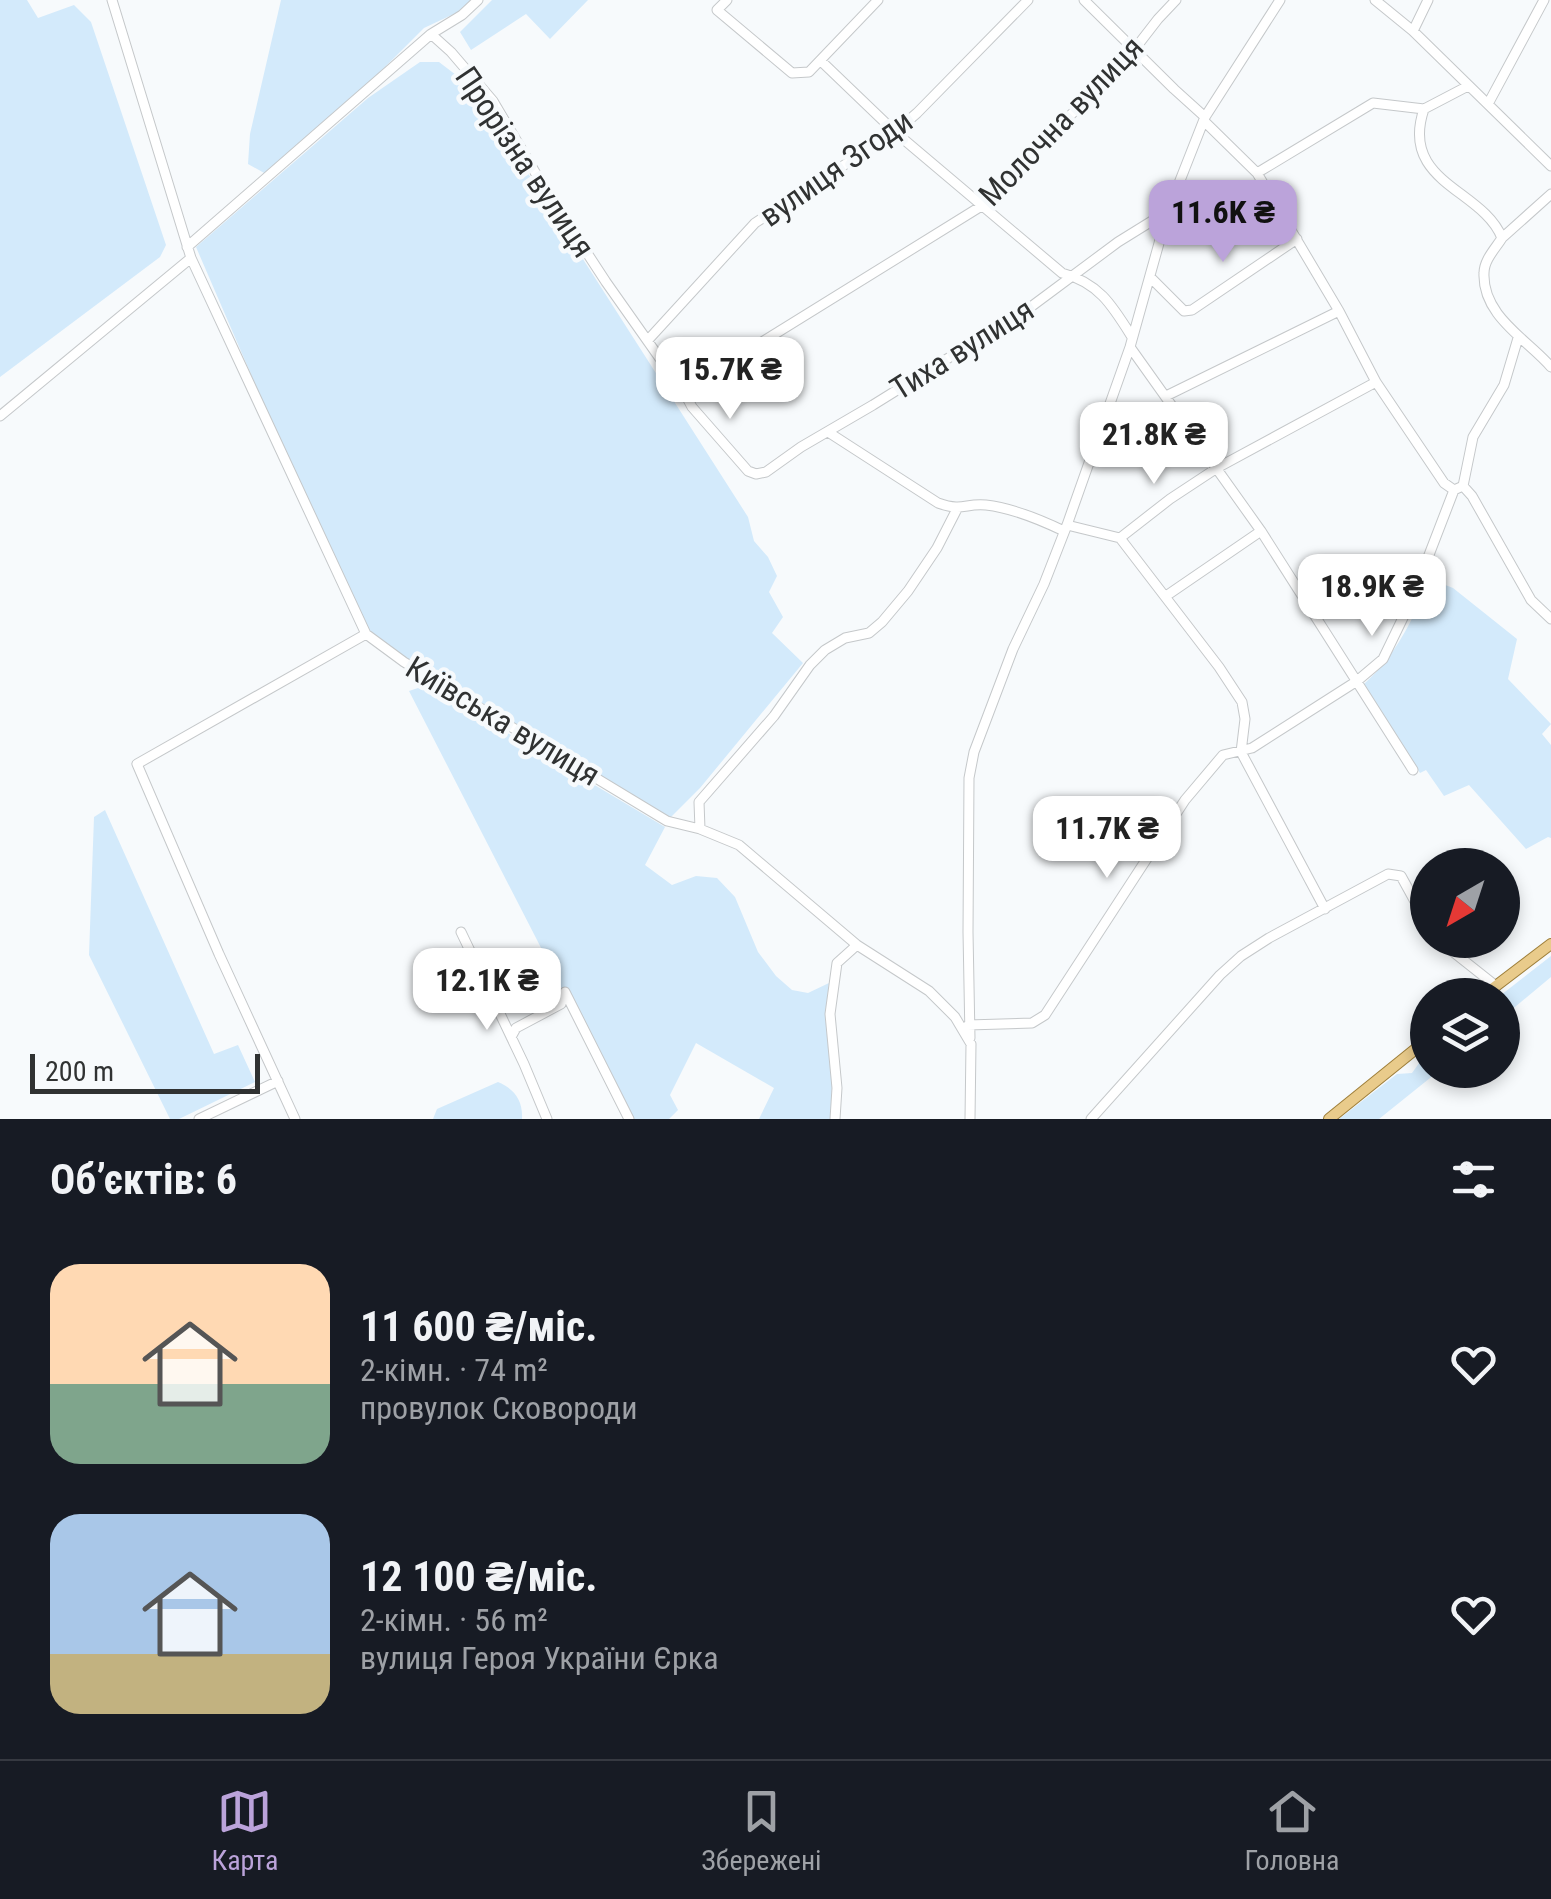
<!DOCTYPE html>
<html lang="uk">
<meta charset="utf-8">
<style>
:root{--surface:#171b24;--page:#20242c;--text:#f1f3f6;--muted:#9ea1a6;--line:#363941;--accent:#bba3da}
body{margin:0;font-family:"Roboto Condensed",sans-serif;background:var(--page);color:var(--text);height:100vh;display:flex;flex-direction:column;font-size:38px;white-space:nowrap}
*{box-sizing:border-box;margin:0}
p{font-size:32px;color:var(--muted)}
.icon{flex:none;width:55px;height:55px;fill:none;stroke:currentColor;stroke-width:2;stroke-linecap:round;stroke-linejoin:round}
.map{position:relative;height:1119px;overflow:hidden}
.sheet{display:flex;flex-direction:column;background:var(--surface);flex:1}
.sheet>*{flex:none}
.needle{width:65px;rotate:219deg}
.controls{position:absolute;left:1410px;top:848px;display:grid;gap:20px}
.controls a{display:grid;place-items:center;width:110px;height:110px;border-radius:50%;background:var(--surface);box-shadow:0 5px 15px #0003;font-size:50px}
.scale{position:absolute;left:30px;bottom:25px;width:230px;box-sizing:border-box;padding-left:10px;border:5px solid #303232;border-top:0;font-size:28px;line-height:35px;white-space:nowrap;color:#303232;-webkit-text-stroke:8px #f7fafc;paint-order:stroke}
.price{position:absolute;translate:-50% -85px;padding:0 22px;border-radius:20px;background:#fff;color:#222;font-size:32px;line-height:65px;filter:drop-shadow(0 2px 5px #0008)}
.price::after{content:'';position:absolute;left:50%;top:60px;width:30px;height:22px;margin-left:-15px;background:inherit;clip-path:polygon(0 0,100% 0,50% 100%)}
.price.on{background:var(--accent);color:#111}
ul{padding:0;list-style:none}
li{display:flex;align-items:center;gap:30px;height:250px;padding:0 50px}
li span{display:grid;place-items:center;flex:none;width:280px;height:200px;border-radius:30px;color:#555}
li>.icon{margin-inline-start:auto}
span .icon{width:120px;height:120px;fill:#fffc;stroke-width:1}
li b{font-size:42px}
h2{display:flex;justify-content:space-between;align-items:center;height:120px;padding:0 50px;font-size:42px}
.dock{display:flex;justify-content:space-around;align-items:center;height:140px;border-top:2px solid var(--line);background:var(--surface);font-size:28px;color:var(--muted)}
.dock a{display:grid;justify-items:center;gap:5px}
.dock .on{color:var(--accent)}
.map>svg:first-child{display:block}
.green{fill:#d3eafb}
.lines{fill:none;stroke-linecap:round;stroke-linejoin:round}
.minor-casing{stroke:#c5c8ca;stroke-width:11}
.major-casing{stroke:#9e7f3a;stroke-width:12}
.minor{stroke:#fff;stroke-width:9}
.major{stroke:#e9cb8b;stroke-width:10}
.labels{text-anchor:middle;dominant-baseline:central;stroke-width:9;stroke-linejoin:round;paint-order:stroke}
.street-label{font-size:32px;fill:#303232;stroke:#f7fafc}
</style>
<div class="map">
<svg width="1551" height="1119" viewBox="0 0 1551 1119">
<rect width="100%" height="100%" fill="#f7fafc"/>
<path class="green" d="M0 0H27L38 18 74 5 91 22 166 245 160 257 0 377Z
M281 0H471L458 12 424 28 362 90 266 174 248 164 250 134Z
M492 0H588L550 39 526 14 471 50 460 32Z
M420 62H439L456 75 494 120 748 517 754 541 768 557 777 576 769 592 783 617 772 633 803 663 700 788 667 821 366 634 351 606 196 247 368 98Z
M1430 579 1453 588 1517 639 1508 679 1551 724 1542 734 1551 745V838L1548 837 1526 849 1469 785 1444 796 1426 770 1420 773 1364 684C1396 656 1414 617 1430 579Z
M427 685 665 827 645 865 672 885 696 876 717 878 735 897 758 952 776 976 792 990 808 993 829 983 825 1014 832 1085 831 1119H759L774 1088 696 1043 670 1095 678 1110 669 1119H629L409 691Z
M105 810 214 1054 238 1045 255 1082 179 1119H170L89 955 94 817Z
M1551 956V977L1503 1017 1501 995Z
M1427 1052 1428 1070H1440L1379 1119H1339L1397 1074 1412 1073Z
M498 1082C515 1089 523 1101 522 1119H433L437 1109Z"/>
<g class="lines">
<defs>
<path id="minor" d="M112 0 191 258 366 634 404 662 667 821 700 829 739 845 857 945 929 991 955 1017 971 1044 970 1119
M727 0 717 10 792 73 809 72 878 0
M1084 0 1174 89 1205 117
M1375 0 1413 31 1551 166
M1413 31 1428 0
M431 34 451 52 493 101 542 184 606 282 685 394 692 407 748 471 756 474 766 472 801 447 873 405 1032 306 1118 242 1168 211
M821 61 895 132 1062 273C1099 283 1112 305 1132 337
M1468 86 1424 109C1399 183 1483 189 1502 238 1495 249 1484 260 1484 273 1482 316 1528 340 1551 367
M1488 104 1544 0
M1205 122 1257 173 1339 311 1376 382 1444 483 1454 490
M1257 173 1373 103 1424 109
M1502 238 1551 194
M187 247 431 34 462 15 478 0
M1151 278 1184 311 1192 310 1297 239
M648 340 755 223 895 132 917 113 1028 0
M1130 347 1261 531 1413 770
M685 394 746 352 983 205 1134 50 1158 19 1176 0
M1166 396 1339 311
M0 416 191 258
M828 432 938 503C964 512 964 503 986 505 1013 508 1041 520 1064 531
M1463 486 1472 496 1531 600 1551 619
M1067 525 1120 538 1219 667 1242 702 1245 719 1241 752 1325 909
M1120 538 1170 499 1217 468 1376 382
M1166 596 1261 531
M700 829 699 802 774 716 810 665 825 650 845 638 869 633 882 622 908 591 937 548 957 509
M461 932 524 1064 547 1119
M1438 940 1496 986
M968 1025 1032 1023 1045 1015 1185 800 1223 755 1252 748 1357 681 1383 659 1412 599 1454 490 1463 486 1473 437 1504 385 1518 338
M511 1037 516 1028 561 1004 565 992 629 1119
M970 1038 968 932 969 778 974 752 1013 649 1044 584 1067 525 1130 347 1168 211 1205 117 1280 0
M199 1119 278 1081
M295 1119 219 954 137 764 366 634
M835 1119 837 1088 830 1014 837 963 857 945
M1091 1119 1220 975 1241 956 1269 938 1388 874 1401 876 1428 925"/>
<path id="major" d="M1484 995 1551 944
M1329 1119 1428 1039"/>
</defs>
<use href="#minor" class="minor-casing"/>
<use href="#major" class="major-casing"/>
<use href="#minor" class="minor"/>
<use href="#major" class="major"/>
</g>
<g class="labels">
<g class="street-label">
<text transform="translate(1061 121) rotate(-46)">Молочна вулиця</text>
<text transform="translate(525 162) rotate(56)">Прорізна вулиця</text>
<text transform="translate(836 168) rotate(-35)">вулиця Згоди</text>
<text transform="translate(962 349) rotate(-32)">Тиха вулиця</text>
<text transform="translate(503 721) rotate(31)">Київська вулиця</text>
</g>
</g>
</svg>
<div class="controls">
<a><svg class="needle" viewBox="-14 -14 28 28"><path d="M0-13l5 13h-10z" fill="#e53935"/><path d="M0 13l5-13h-10z" fill="#9ea1a6"/></svg></a>
<a><svg class="icon" aria-label="layers" viewBox="0 0 24 24"><path d="M12 4l9 5-9 5-9-5zM3 14l9 5 9-5"/></svg></a>
</div>
<div class="scale">200 m</div>
<b class="price on" style="left:1223px;top:265px">11.6K ₴</b>
<b class="price" style="left:730px;top:422px">15.7K ₴</b>
<b class="price" style="left:1154px;top:487px">21.8K ₴</b>
<b class="price" style="left:1372px;top:639px">18.9K ₴</b>
<b class="price" style="left:1107px;top:881px">11.7K ₴</b>
<b class="price" style="left:487px;top:1033px">12.1K ₴</b>
</div>
<section class="sheet">
<h2>Об’єктів: 6<svg class="icon" aria-label="filters" viewBox="0 0 24 24"><path d="M4 7h16M4 17h16"/><circle cx="9" cy="7" r="2"/><circle cx="15" cy="17" r="2"/></svg></h2>
<ul>
<li><span style="background:linear-gradient(#ffd9b3 60%,#7fa58c 0)"><svg class="icon" aria-label="home" viewBox="0 0 24 24"><path d="M3 11l9-7 9 7M6 9v11h12V9"/></svg></span><div><b>11 600 ₴/міс.</b><p>2-кімн. · 74 m²</p><p>провулок Сковороди</p></div><svg class="icon" aria-label="heart" viewBox="0 0 24 24"><path d="M12 20l-8-8c-3-5 5-10 8-4 3-6 11-1 8 4z"/></svg></li>
<li><span style="background:linear-gradient(#a9c7e8 70%,#c2b280 0)"><svg class="icon" aria-label="home" viewBox="0 0 24 24"><path d="M3 11l9-7 9 7M6 9v11h12V9"/></svg></span><div><b>12 100 ₴/міс.</b><p>2-кімн. · 56 m²</p><p>вулиця Героя України Єрка</p></div><svg class="icon" aria-label="heart" viewBox="0 0 24 24"><path d="M12 20l-8-8c-3-5 5-10 8-4 3-6 11-1 8 4z"/></svg></li>
</ul>
</section>
<nav class="dock">
<a class="on"><svg class="icon" aria-label="map" viewBox="0 0 24 24"><path d="M3 6l6-2 6 2 6-2v14l-6 2-6-2-6 2zM9 4v14M15 6v14"/></svg>Карта</a>
<a><svg class="icon" aria-label="saved" viewBox="0 0 24 24"><path d="M7 4h10v16l-5-4-5 4z"/></svg>Збережені</a>
<a><svg class="icon" aria-label="home" viewBox="0 0 24 24"><path d="M3 11l9-7 9 7M6 9v11h12V9"/></svg>Головна</a>
</nav>
